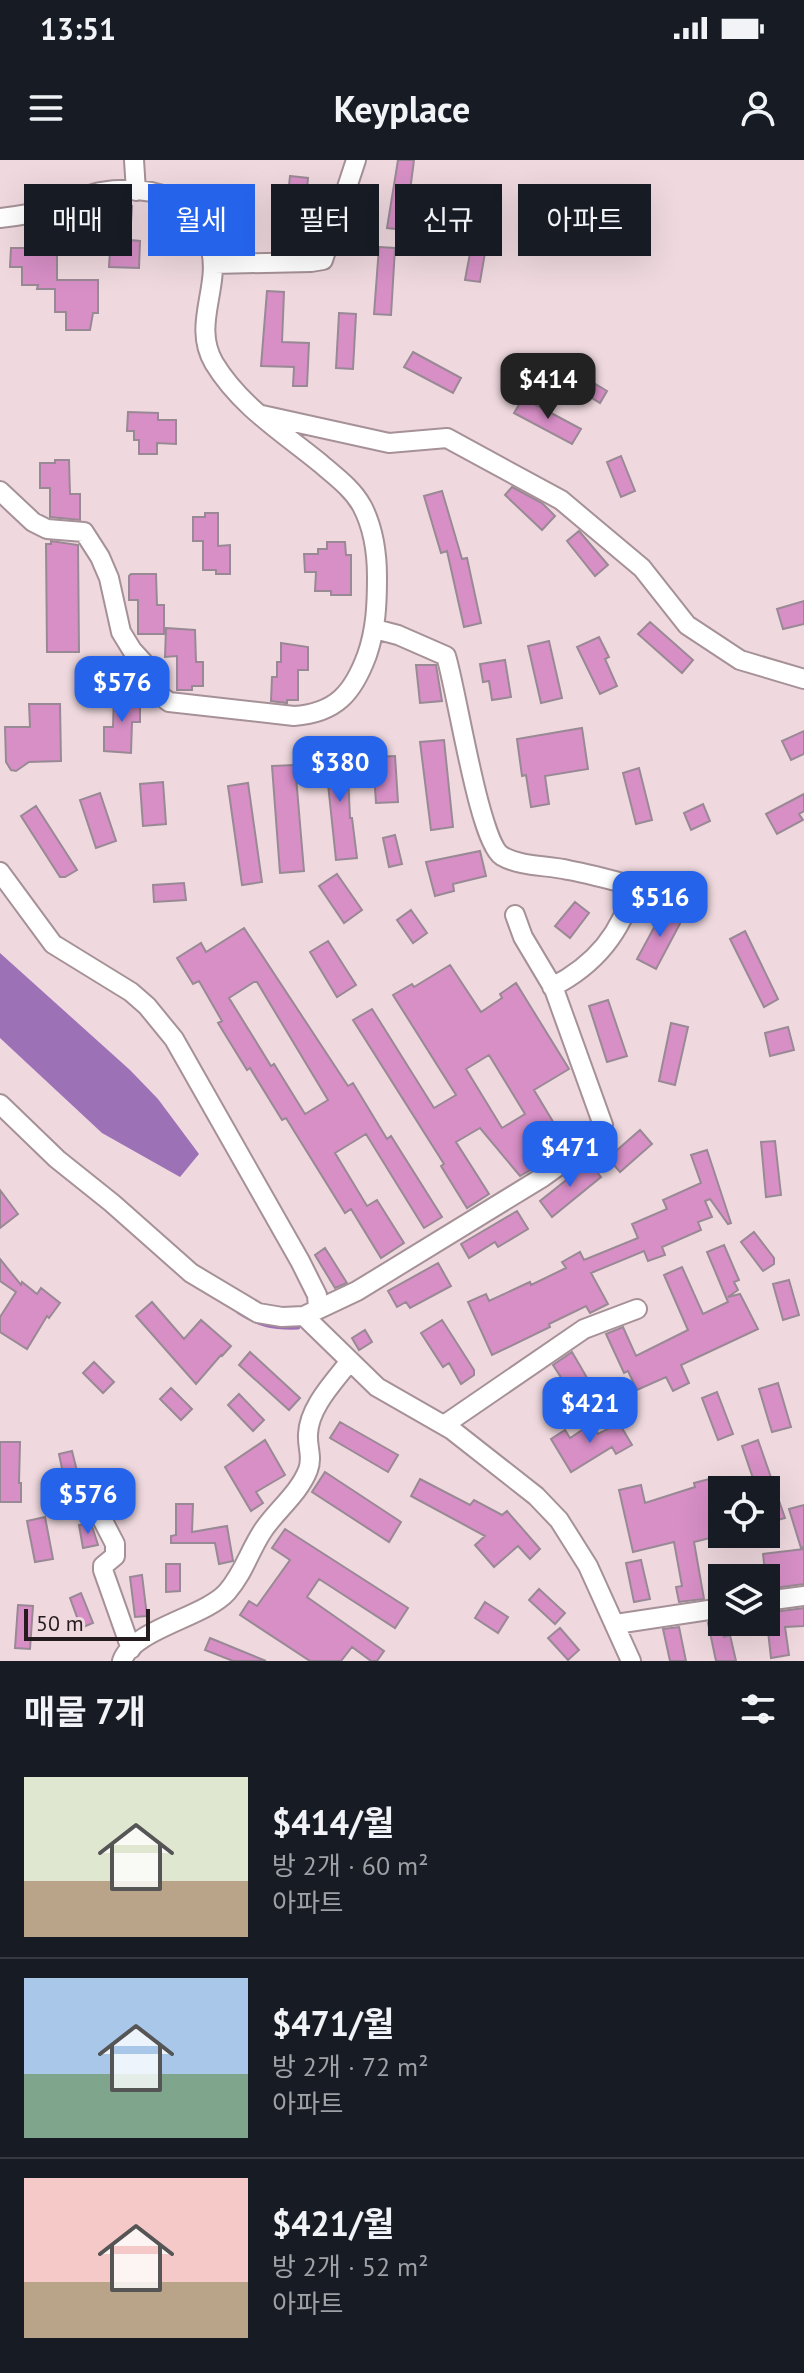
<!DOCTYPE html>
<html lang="ko">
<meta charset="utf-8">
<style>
:root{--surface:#171b24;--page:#20242c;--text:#f1f3f6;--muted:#9ea1a6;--line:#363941;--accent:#2563eb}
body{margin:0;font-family:"PT Sans","Noto Sans KR",sans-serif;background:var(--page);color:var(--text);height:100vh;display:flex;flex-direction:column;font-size:30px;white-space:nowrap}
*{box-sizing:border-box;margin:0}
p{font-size:26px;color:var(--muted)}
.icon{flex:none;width:44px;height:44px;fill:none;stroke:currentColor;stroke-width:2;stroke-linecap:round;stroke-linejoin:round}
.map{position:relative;height:1501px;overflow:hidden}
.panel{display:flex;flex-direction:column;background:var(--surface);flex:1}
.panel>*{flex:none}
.top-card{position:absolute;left:24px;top:24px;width:756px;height:72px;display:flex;gap:16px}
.controls{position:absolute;left:708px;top:1316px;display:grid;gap:16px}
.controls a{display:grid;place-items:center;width:72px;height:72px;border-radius:0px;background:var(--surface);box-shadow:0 8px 32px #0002;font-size:40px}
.scale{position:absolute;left:24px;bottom:20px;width:126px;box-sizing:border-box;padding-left:8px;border:4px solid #241c1e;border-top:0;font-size:22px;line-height:28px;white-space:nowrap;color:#241c1e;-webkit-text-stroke:6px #efd9df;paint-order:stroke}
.price{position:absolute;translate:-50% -68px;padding:0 18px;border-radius:16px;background:var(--accent);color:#fff;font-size:26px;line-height:52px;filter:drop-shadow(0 2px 4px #0008)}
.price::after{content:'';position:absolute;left:50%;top:48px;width:24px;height:18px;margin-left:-12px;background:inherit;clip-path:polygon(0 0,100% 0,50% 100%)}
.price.on{background:#222;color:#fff}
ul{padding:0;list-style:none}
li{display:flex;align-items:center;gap:24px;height:200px;padding:0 24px}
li+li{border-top:2px solid var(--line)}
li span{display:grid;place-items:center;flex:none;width:224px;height:160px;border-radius:0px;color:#555}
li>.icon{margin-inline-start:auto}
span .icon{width:96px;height:96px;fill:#fffc;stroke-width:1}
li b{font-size:34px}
h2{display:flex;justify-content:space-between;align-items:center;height:96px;padding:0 24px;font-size:34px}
.tag{padding:0 28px;border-radius:0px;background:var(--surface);box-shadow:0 8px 32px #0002;font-size:28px;line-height:72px}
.tag.on{background:var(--accent);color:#fff}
.status{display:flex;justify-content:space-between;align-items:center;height:56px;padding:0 40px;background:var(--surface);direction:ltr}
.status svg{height:22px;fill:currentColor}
header{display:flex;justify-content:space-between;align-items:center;height:104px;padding:0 24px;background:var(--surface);font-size:36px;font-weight:600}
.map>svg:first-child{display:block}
.water{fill:#9d71b6}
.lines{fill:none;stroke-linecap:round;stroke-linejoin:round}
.stream{stroke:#9d71b6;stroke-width:5}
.building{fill:#d78fc6;stroke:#998995;stroke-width:2;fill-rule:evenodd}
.minor-casing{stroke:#a59197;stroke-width:22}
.minor{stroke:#fff;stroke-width:18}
</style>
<div class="status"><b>13:51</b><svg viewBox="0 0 49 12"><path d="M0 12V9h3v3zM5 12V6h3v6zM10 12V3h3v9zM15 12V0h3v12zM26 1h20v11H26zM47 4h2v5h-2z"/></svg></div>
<header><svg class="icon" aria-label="menu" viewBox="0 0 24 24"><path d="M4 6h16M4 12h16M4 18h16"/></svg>Keyplace<svg class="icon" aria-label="person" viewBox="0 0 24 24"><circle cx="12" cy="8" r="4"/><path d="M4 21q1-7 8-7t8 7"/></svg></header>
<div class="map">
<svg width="804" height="1501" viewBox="0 0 804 1501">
<rect width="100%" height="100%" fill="#efd9df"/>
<path class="water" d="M0 793 130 910 158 939 199 994 180 1017 102 973 0 878Z"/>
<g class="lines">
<path class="stream" d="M239 1152C259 1165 274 1168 298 1167"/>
</g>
<path class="building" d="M398 0H414L405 70 387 68Z
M290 16 308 18 302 85 283 84Z
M117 45 132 46 130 80 140 81 139 108 109 107 111 73 101 72 102 47 117 48Z
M474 72 488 75 480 122 465 120Z
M34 75H53V91H57V120H98V153H93L90 170H66V152H55V129H37L38 125H22V107H10L11 88H34Z
M379 87 395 88 391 155 374 154Z
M267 131 284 132 282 182 309 183 307 226H293L294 207 261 206Z
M339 153 356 154 353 209 336 208Z
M413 192 461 218 453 233 404 207Z
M569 208 607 231 600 243 562 219Z
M523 238 581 269 572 284 514 253Z
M128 252 158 253V260H176V284L157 283V294H139V280H134V271H127Z
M621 296 635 331 621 337 607 302Z
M55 300H69L70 334H80V360L50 357V328H40V303H55Z
M512 327 542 343 555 356 542 370 505 335Z
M442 331 462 399 467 398 481 463 464 467 447 391 441 393 424 336Z
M205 353H218V386L230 385V414H216V410H203V381H193V357H205Z
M579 371 608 405 595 416 567 381Z
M51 381 78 385 79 492H47L46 384H51Z
M327 382H345L346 395H351V435H331V431H315L316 412H305L304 394H318V389H327Z
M131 414H156L157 445H164V474H138V440H129V416Z
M804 441V464L783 469 777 449Z
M650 462 693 500 682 513 638 474Z
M166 468 195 470 196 502H203V526H192V530H177V496L165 497Z
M599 477 609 497 605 499 617 526 600 534 577 487Z
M549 481 562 538 541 543 528 486Z
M281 483 308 487V510H298V540H287V543L271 541 272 517H277V502H281Z
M505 500 511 537 492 540 489 521 483 522 480 504Z
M416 505H436L442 541 420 543Z
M114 534H128V538H140V562H132L131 593 104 591V567H113Z
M29 544H60L61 601 29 602 16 611 11 610 6 602 5 567H30Z
M582 568 588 609 545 616 549 644 531 647 526 615 522 616 517 579Z
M804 571V594L791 600 782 581Z
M444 580 453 667 431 670 420 582Z
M347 593 350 658H352L357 698 336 700 328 624H322L321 595Z
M395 596 398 642 376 643 373 597Z
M295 605 304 711 280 713 272 606Z
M639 608 652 660 636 664 623 613Z
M163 622 166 664 143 666 140 624Z
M248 623 262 722 242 725 228 626Z
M100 633 116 681 96 688 80 640Z
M804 634V651L799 654 803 660 777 674 766 654Z
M703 644 710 661 691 670 684 653Z
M36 646 77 710 65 717H60L21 656Z
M395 675 402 704 389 707 383 678Z
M480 691 486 716 453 724 454 731 435 736 426 702Z
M337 714 362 750 344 763 319 726Z
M184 723 186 740 154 742 153 725Z
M575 742 589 753 570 778 555 766Z
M664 749 683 758 656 809 637 799Z
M411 750 427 773 413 783 397 760Z
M244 768 348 926 353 923 387 979 391 976 442 1057 424 1068 366 974 335 993 367 1046 377 1040 404 1083 381 1098 351 1049 345 1053 286 958 282 960 250 908 247 910 218 863 222 861 199 821 193 824 177 798 201 783 206 792ZM254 822H257L328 940 305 954 274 904 271 906 229 838Z
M745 771 778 839 764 847 730 779Z
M328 781 356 825 337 837 310 792Z
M450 805 481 852 502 838 500 834 516 823 569 909 534 930 567 985 532 1009 520 1016 480 968 456 982 489 1034 467 1048 441 1006 444 1004 353 860 372 849 434 948 456 935 393 835 412 824 414 827ZM489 895 525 954 502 968 466 909Z
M608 840 627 896 607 902 589 846Z
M671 863 688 867 675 925 659 921Z
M788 867 794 890 770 896 765 873Z
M640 970 652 984 620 1012 608 998Z
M775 981 781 1035 766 1037 761 982Z
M707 990 731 1063 728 1064 710 1039 705 1041 712 1057 698 1062 701 1070 662 1087 665 1095 648 1101 644 1091 591 1113 608 1144 590 1153 586 1146 549 1164 550 1167 492 1195 468 1142 486 1134 489 1141 530 1122 531 1125 566 1108 562 1102 580 1092 584 1100 638 1078 632 1064 667 1049 663 1040 701 1023 691 995Z
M589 1002 601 1017 552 1057 540 1041Z
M0 1030 18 1054 0 1068Z
M517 1051 528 1069 498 1087 495 1082 469 1098 461 1084Z
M754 1072 774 1098V1104L763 1111 741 1082Z
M724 1085 739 1120 734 1122 738 1130 728 1137 740 1134 758 1169 681 1205 689 1223 673 1231 666 1217 637 1230 628 1211 624 1213 606 1174 623 1167 636 1196 688 1170 664 1115 682 1107 703 1154 728 1142 707 1092Z
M325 1088 347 1123 335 1128 315 1095Z
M0 1099 21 1125 22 1122 37 1134 41 1128 60 1143 49 1158 47 1156 27 1189 0 1172V1157L16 1132 0 1121Z
M438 1103 451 1126 410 1148 406 1142 397 1147 388 1131Z
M789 1120 799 1155 783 1160 773 1124Z
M152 1142 184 1179 201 1160 231 1186 222 1196 221 1195 196 1224 136 1156Z
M442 1160 474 1210V1215L461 1224 449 1203 443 1207 421 1173Z
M365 1170 372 1182 359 1190 352 1178Z
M250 1192 300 1238 289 1250 239 1205Z
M572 1192 590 1223 575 1232 568 1220 564 1222 553 1205Z
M94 1202 114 1222 103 1233 83 1213Z
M778 1223 791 1267 772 1272 759 1229Z
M171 1228 192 1249 181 1260 160 1239Z
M717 1232 733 1274 718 1280 702 1238Z
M239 1234 264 1260 253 1271 228 1245Z
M340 1262 398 1295 388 1312 330 1278Z
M619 1263 632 1285 616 1294 612 1287 571 1312 551 1279 565 1270 570 1278 591 1264 598 1274Z
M265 1280 285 1315 256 1332 263 1343 251 1351 225 1307Z
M758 1280 785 1358 766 1363V1330H757L742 1286Z
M0 1282H20L19 1323H21V1342H0Z
M72 1291 78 1315 64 1318 59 1294Z
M325 1312 401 1362 389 1382 312 1332Z
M717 1317 722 1338V1375L694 1382 704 1439 679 1442 676 1427 682 1426 674 1382 633 1392 619 1330 641 1325 645 1343 695 1327 694 1323Z
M420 1319 470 1345 474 1340 502 1355 507 1351 540 1389 530 1399 518 1386 494 1407 475 1385 485 1376 411 1336Z
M176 1344H193L192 1372 227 1366 233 1401 219 1404 215 1383H171V1376L176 1375Z
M804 1345V1387L801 1388 789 1349Z
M45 1357 53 1399 35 1402 27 1361Z
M91 1363 98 1385 83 1388 79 1365Z
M285 1369 408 1448 395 1468 319 1419 307 1437 384 1491 377 1501H371L352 1487 341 1501H310L240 1455 249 1441 257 1446 290 1400 272 1388Z
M804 1389V1424L767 1429 763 1394Z
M641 1400 650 1439 634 1442 626 1403Z
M166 1404H180V1431L166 1432Z
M142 1415 147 1456 135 1457 130 1417Z
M539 1429 565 1453 555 1464 529 1440Z
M81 1433 93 1463 81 1468 70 1438Z
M485 1442 508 1457 498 1473 475 1458Z
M18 1445 33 1446 30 1489 15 1488Z
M804 1448V1466L785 1467 789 1495 771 1498 766 1453Z
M720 1460 724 1477 730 1475 736 1501H716L708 1463Z
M679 1467 686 1501H670L663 1469Z
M560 1468 579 1490 568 1500 548 1478Z
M210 1478 266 1501H233L205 1490Z"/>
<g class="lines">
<defs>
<path id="minor" d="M134 0 136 31
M0 58C20 56 40 52 60 47 73 43 86 35 100 32 123 28 156 28 176 42 251 99 183 150 214 203 240 246 282 272 320 303 335 316 352 328 362 346 373 367 377 394 377 417 377 444 376 469 367 495 353 533 336 553 294 556L169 542 157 533 144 503 132 490 121 472 109 418 100 397 84 372 47 369 33 362 0 331
M213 104 311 102 323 100 356 0
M262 255 389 283 447 278 561 340 642 408 687 465 740 500 804 519
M375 469 398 475 446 496C457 531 479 682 502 696 521 707 547 705 568 710 590 714 612 720 634 726 622 773 595 805 552 827
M0 712 53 784 131 832 147 846 174 879 300 1101 317 1135 318 1149
M0 944 57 999 112 1043 191 1113 258 1153 282 1157 304 1156 357 1131 543 1017 578 992 603 965 554 829 523 777 515 755
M304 1156 377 1227 452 1270 536 1336 559 1360 588 1406 631 1501
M444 1265 584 1169 637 1149
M100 1355 115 1384V1396L103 1406V1410L131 1489
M766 1441 804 1436
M616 1464 722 1448
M122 1501C133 1469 205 1457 227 1432 244 1413 250 1389 264 1369 278 1349 299 1333 308 1310 313 1297 307 1287 308 1274 309 1247 334 1222 350 1201"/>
</defs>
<use href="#minor" class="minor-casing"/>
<use href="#minor" class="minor"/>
</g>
</svg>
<div class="controls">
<a><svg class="icon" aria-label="locate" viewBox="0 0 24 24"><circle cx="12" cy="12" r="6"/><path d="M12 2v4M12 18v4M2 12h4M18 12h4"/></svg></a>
<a><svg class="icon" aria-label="layers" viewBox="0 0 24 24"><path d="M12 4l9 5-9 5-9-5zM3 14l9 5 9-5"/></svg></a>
</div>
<div class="scale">50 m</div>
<b class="price on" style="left:548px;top:261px">$414</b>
<b class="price" style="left:122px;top:564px">$576</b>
<b class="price" style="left:340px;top:644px">$380</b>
<b class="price" style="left:660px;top:779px">$516</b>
<b class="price" style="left:570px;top:1029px">$471</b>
<b class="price" style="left:590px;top:1285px">$421</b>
<b class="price" style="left:88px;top:1376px">$576</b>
<div class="top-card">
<a class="tag">매매</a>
<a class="tag on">월세</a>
<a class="tag">필터</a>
<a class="tag">신규</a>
<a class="tag">아파트</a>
</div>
</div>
<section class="panel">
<h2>매물 7개<svg class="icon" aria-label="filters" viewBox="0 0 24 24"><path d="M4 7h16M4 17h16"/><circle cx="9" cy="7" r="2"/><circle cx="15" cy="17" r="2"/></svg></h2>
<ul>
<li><span style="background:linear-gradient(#dfe7d0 65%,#b9a48a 0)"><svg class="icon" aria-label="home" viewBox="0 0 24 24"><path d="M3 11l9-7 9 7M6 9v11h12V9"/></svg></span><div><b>$414/월</b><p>방 2개 · 60 m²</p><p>아파트</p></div></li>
<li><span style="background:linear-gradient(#a9c7e8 60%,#7fa58c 0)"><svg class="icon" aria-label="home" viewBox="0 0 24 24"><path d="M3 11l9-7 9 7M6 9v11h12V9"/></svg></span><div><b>$471/월</b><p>방 2개 · 72 m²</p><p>아파트</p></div></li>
<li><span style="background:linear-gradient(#f6c9c9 65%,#b9a48a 0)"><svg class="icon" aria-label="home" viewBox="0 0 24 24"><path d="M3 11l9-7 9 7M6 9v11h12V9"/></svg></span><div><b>$421/월</b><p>방 2개 · 52 m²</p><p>아파트</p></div></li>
</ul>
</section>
